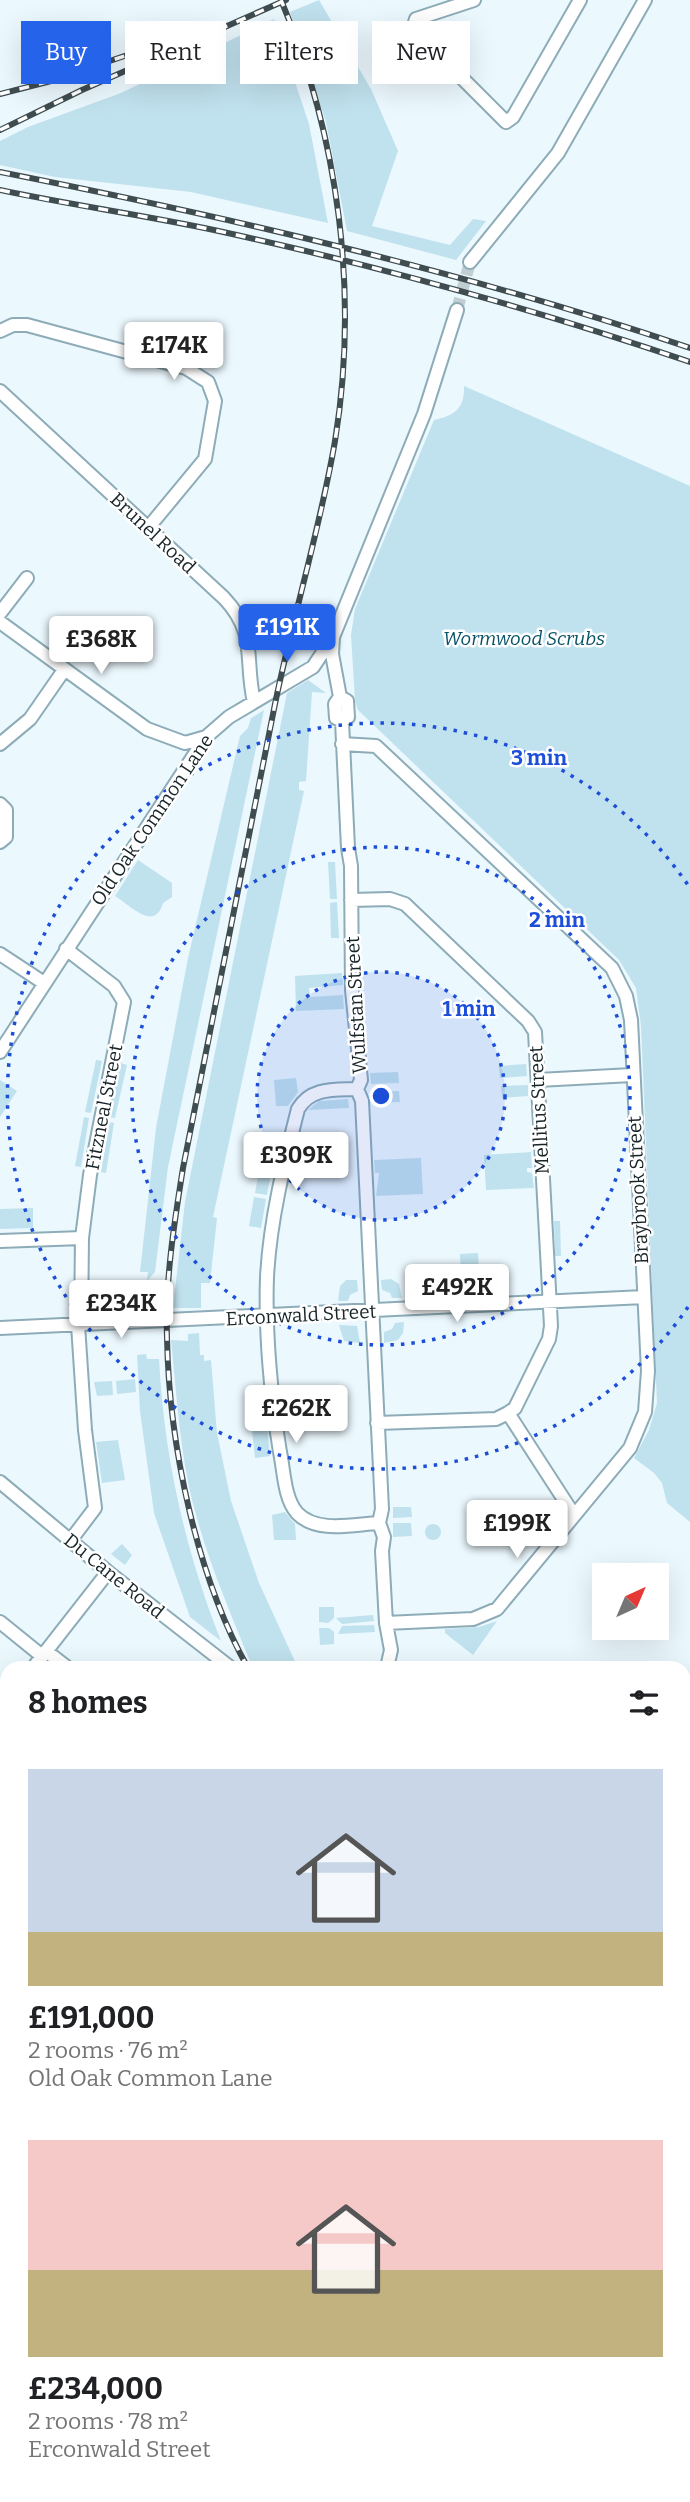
<!DOCTYPE html>
<meta charset="utf-8">
<style>
:root{--surface:#fff;--page:#f2f2f2;--text:#202124;--muted:#757577;--accent:#2563eb}
body{margin:0;font-family:Bitter,serif;background:var(--page);color:var(--text);height:100vh;display:flex;flex-direction:column;font-size:26px;white-space:nowrap}
*{box-sizing:border-box;margin:0}
p{font-size:23px;color:var(--muted)}
.icon{flex:none;width:38px;height:38px;fill:none;stroke:currentColor;stroke-width:2;stroke-linecap:round;stroke-linejoin:round}
.map{position:relative;flex:1;overflow:hidden}
.panel{position:absolute;left:0px;top:1661px;width:691px;height:842px;display:flex;flex-direction:column;background:var(--surface);border-radius:21px 21px 0 0;box-shadow:0 7px 28px #0002}
.panel>*{flex:none}
.top-card{position:absolute;left:21px;top:21px;width:649px;height:63px;display:flex;gap:14px}
.needle{width:46px;rotate:44deg}
.controls{position:absolute;left:592px;top:1563px;display:grid;gap:14px}
.controls a{display:grid;place-items:center;width:77px;height:77px;border-radius:0px;background:var(--surface);box-shadow:0 7px 28px #0002;font-size:35px}
.price{position:absolute;translate:-50% -60px;padding:0 16px;border-radius:7px;background:#fff;color:#222;font-size:23px;line-height:46px;filter:drop-shadow(0 2px 4px #0008)}
.price::after{content:'';position:absolute;left:50%;top:42px;width:21px;height:16px;margin-left:-10px;background:inherit;clip-path:polygon(0 0,100% 0,50% 100%)}
.price.selected{background:var(--accent);color:#fff}
ul{padding:0;list-style:none}
li{display:grid;align-content:center;gap:14px;height:371px;padding:0 28px}
li span{display:grid;place-items:center;height:217px;border-radius:0px;color:#555}
li>.icon{margin-inline-start:auto}
span .icon{width:126px;height:126px;fill:#fffc;stroke-width:1}
li b{font-size:30px}
h2{display:flex;justify-content:space-between;align-items:center;height:84px;padding:0 28px;font-size:30px}
.pill{padding:0 24px;border-radius:0px;background:var(--surface);box-shadow:0 7px 28px #0002;font-size:24px;line-height:63px}
.pill.selected{background:var(--accent);color:#fff}
.map>svg:first-child{display:block}
.green{fill:#c0e1ee}
.lines{fill:none;stroke-linecap:round;stroke-linejoin:round}
.minor-tunnel{stroke:#c1ced3;stroke-width:12;stroke-dasharray:12 6;stroke-linecap:butt}
.minor-casing{stroke:#8dacb8;stroke-width:16}
.highway-casing{stroke:#277087;stroke-width:21}
.minor{stroke:#fff;stroke-width:12}
.highway{stroke:#3099ba;stroke-width:18}
.rail-casing{stroke:#3f4c50;stroke-width:6}
.rail{stroke:#fff;stroke-width:3.5;stroke-dasharray:10;stroke-linecap:butt}
.ring{fill:none;stroke:#1d4ed8;stroke-width:3.5;stroke-dasharray:3.5 7}
.labels{text-anchor:middle;dominant-baseline:central;stroke-width:5;stroke-linejoin:round;paint-order:stroke}
.street-label{font-size:19px;fill:#172428;stroke:#fff}
.park-label{font-size:19px;font-style:italic;fill:#085266;stroke:#fff}
.centre{fill:#1d4ed8;stroke:#fff;stroke-width:3.5}
.ring-label{font-size:21px;text-anchor:middle;font-weight:bold;fill:#1d4ed8;stroke:#fff;stroke-width:5;stroke-linejoin:round;paint-order:stroke}
</style>
<div class="map">
<svg width="690" height="2502" viewBox="0 0 690 2502">
<rect width="100%" height="100%" fill="#ebf8fe"/>
<path class="green" d="M319 0 371 89 398 151 372 226 450 245 473 219 486 221 456 260 347 231 326 122 290 12Z
M274 19 309 124 328 223 191 192 55 177 0 165V141L28 127 121 93Z
M464 386 690 486V1522L667 1503 662 1483 654 1473 634 1458 649 1430 657 1403 641 1026 636 988 619 960 358 710 355 701 351 635 355 609 434 420C454 416 465 409 464 386Z
M308 680 326 693 312 692 306 781 299 782V790L304 791 213 1217 217 1218 210 1283H201V1308H173L185 1202 287 693Z
M264 710 168 1167 155 1272 147 1281 148 1272H140L156 1128 188 958 240 736 248 728 251 718Z
M138 860 172 883V897L163 903C155 932 131 906 115 896Z
M328 862H335L337 899H330Z
M337 902 339 938H331L330 903Z
M342 973 343 985 309 988 310 997 343 995 344 1009 296 1011 295 976Z
M96 1060 102 1061 91 1113 85 1112Z
M121 1063 127 1065 115 1118 109 1117Z
M526 1064 527 1076 500 1078 499 1066Z
M398 1072 399 1083 371 1084 370 1073Z
M296 1078 298 1092 288 1106H276L274 1080Z
M0 1080 17 1091 0 1117Z
M528 1085V1096L502 1098 501 1086Z
M399 1091 400 1102 372 1103 371 1092Z
M348 1099 349 1108 308 1110 319 1101Z
M84 1117 89 1118 81 1167 75 1166Z
M109 1122 114 1123 106 1173 101 1172Z
M531 1152 532 1168H527V1172L532 1173 534 1188 486 1190 484 1155Z
M421 1158 423 1194 376 1196 379 1173H375L374 1160Z
M260 1165 272 1168 267 1195 255 1193Z
M254 1197 266 1199 261 1228 249 1226Z
M33 1208V1228L0 1229V1209Z
M554 1221H560L561 1256H555Z
M478 1253 480 1293 462 1294 460 1254Z
M391 1279 399 1284 402 1298H392L390 1293 382 1290 381 1280Z
M346 1280H357L358 1291 350 1295 348 1301H338L340 1286Z
M404 1322 403 1333 398 1340 384 1343V1332L392 1329 395 1323Z
M339 1325 357 1326 360 1343 344 1341Z
M199 1333 200 1355H204V1361L211 1360 217 1433 231 1501 259 1583 298 1668H256L251 1664C231 1614 209 1564 195 1511 180 1456 177 1397 171 1340L188 1341V1334Z
M146 1354 147 1359H159C164 1457 185 1550 221 1641L190 1617 154 1513 140 1411 137 1355Z
M135 1379 136 1392 117 1394 116 1381Z
M112 1381 113 1395 97 1396 94 1382Z
M264 1393 270 1456 255 1458 248 1394Z
M118 1440 125 1480 102 1483 96 1442Z
M393 1507H411L412 1517 393 1518Z
M285 1512 295 1524 296 1540H274L272 1515Z
M393 1523H411L412 1536 393 1537Z
M425 1532a8 8 0 1 1 16 0a8 8 0 1 1-16 0Z
M122 1544 132 1555 125 1565 111 1554Z
M319 1607H334V1618L328 1623 319 1622Z
M373 1615 374 1621 342 1624 336 1618Z
M497 1621 473 1655 445 1633V1629L479 1627Z
M374 1625 375 1632 338 1634 342 1626Z
M319 1628H329L334 1632V1644L320 1645Z
M7 1917V1966L0 1967V1918Z
M609 2496H640L648 2502H604Z"/>
<g class="lines">
<path class="minor-tunnel" d="M457 310 470 262"/>
<defs>
<path id="minor" d="M474 0 416 19 413 29 506 122 513 117 580 0
M470 262 558 153 645 0
M0 331 13 325H27L186 368 208 382 215 401 205 459 148 528
M0 391 224 598C258 634 244 659 254 702
M0 613 27 578
M0 622 147 729 185 743 206 737
M333 637 332 654 340 697 347 701 348 717 342 721 348 848 351 866 352 990 361 1080 357 1089 362 1101 382 1509 379 1523 384 1537 382 1551 386 1623 391 1650 388 1663
M340 697 335 704 336 718 342 721
M0 744 30 719 64 670
M342 744 376 746 612 968 626 996 631 1020 648 1371 645 1412 630 1448 497 1609 473 1619 386 1623
M0 804 6 810V837L0 842
M351 900 390 899 405 904 528 1021 535 1032 551 1326 549 1339 515 1408 508 1413
M66 949 114 986 124 1002 90 1175 82 1238 81 1325
M0 954 44 983
M0 1052 206 737 229 717 313 667 333 637 424 414 457 310
M538 1080 632 1075
M357 1089C334 1090 311 1087 298 1109 284 1164 270 1220 267 1277 265 1332 271 1398 280 1452 284 1471 284 1498 297 1513 317 1534 354 1524 379 1523
M0 1241 82 1238
M0 1328 644 1297
M377 1423 496 1419 508 1413 574 1515
M0 1482 108 1572 231 1668
M70 1541 95 1508 85 1430 78 1325
M0 1622 42 1656
M46 1651 68 1668
M33 1668 108 1572
M0 1709 7 1700
M0 1861 7 1865
M0 2006 2 2020
M684 2026 690 2030
M684 2214 690 2217
M0 2324 7 2323
M0 2458 7 2464
M684 2466 690 2470
M684 2489 690 2481
M47 2496 55 2502
M266 2496 274 2502
M153 2502H166
M675 2502 680 2496"/>
<path id="highway" d="M0 1761 7 1767
M0 1782 7 1788
M684 2379 690 2384
M684 2400 690 2404"/>
</defs>
<use href="#minor" class="minor-casing"/>
<use href="#highway" class="highway-casing"/>
<use href="#minor" class="minor"/>
<use href="#highway" class="highway"/>
<defs>
<path id="rail" d="M0 94 51 81 183 36
M0 130 82 90 286 0
M0 172C233 218 465 272 690 348
M0 190C71 205 143 215 214 230 375 265 534 309 690 362
M248 1668C196 1575 169 1444 167 1338 165 1281 174 1224 183 1168 214 1014 244 859 275 704 293 616 320 529 335 441 359 294 339 137 281 0
M684 2094 690 2098
M684 2113 690 2118"/>
</defs>
<use href="#rail" class="rail-casing"/>
<use href="#rail" class="rail"/>
</g>
<circle cx="381" cy="1096" r="124" fill="#1d4ed8" fill-opacity=".12"/>
<g class="ring">
<circle cx="381" cy="1096" r="124"/>
<circle cx="381" cy="1096" r="249"/>
<path d="M688 1307A373 373 0 1 1 688 885"/>
</g>
<g class="labels">
<g class="street-label">
<text transform="translate(153 533) rotate(43)">Brunel Road</text>
<text transform="translate(152 820) rotate(-56)">Old Oak Common Lane</text>
<text transform="translate(356 1005) rotate(-93)">Wulfstan Street</text>
<text transform="translate(104 1107) rotate(-79)">Fitzneal Street</text>
<text transform="translate(539 1110) rotate(-93)">Mellitus Street</text>
<text transform="translate(638 1190) rotate(-93)">Braybrook Street</text>
<text transform="translate(301 1315) rotate(-3)">Erconwald Street</text>
<text transform="translate(114 1576) rotate(39)">Du Cane Road</text>
</g>
<g class="park-label">
<text x="524" y="638">Wormwood Scrubs</text>
</g>
</g>
<circle cx="381" cy="1096" r="10" class="centre"/>
<g class="ring-label">
<text x="539" y="765">3 min</text>
<text x="557" y="927">2 min</text>
<text x="469" y="1016">1 min</text>
</g>
</svg>
<div class="controls">
<a><svg class="needle" viewBox="-14 -14 28 28"><path d="M0-13l5 13h-10z" fill="#e53935"/><path d="M0 13l5-13h-10z" fill="#757577"/></svg></a>
</div>
<b class="price" style="left:174px;top:382px">£174K</b>
<b class="price selected" style="left:287px;top:664px">£191K</b>
<b class="price" style="left:101px;top:676px">£368K</b>
<b class="price" style="left:296px;top:1192px">£309K</b>
<b class="price" style="left:457px;top:1324px">£492K</b>
<b class="price" style="left:121px;top:1340px">£234K</b>
<b class="price" style="left:296px;top:1445px">£262K</b>
<b class="price" style="left:517px;top:1560px">£199K</b>
<div class="top-card">
<a class="pill selected">Buy</a>
<a class="pill">Rent</a>
<a class="pill">Filters</a>
<a class="pill">New</a>
</div>
<section class="panel">
<h2>8 homes<svg class="icon" aria-label="filters" viewBox="0 0 24 24"><path d="M4 7h16M4 17h16"/><circle cx="9" cy="7" r="2"/><circle cx="15" cy="17" r="2"/></svg></h2>
<ul>
<li><span style="background:linear-gradient(#c9d6e8 75%,#c2b280 0)"><svg class="icon" aria-label="home" viewBox="0 0 24 24"><path d="M3 11l9-7 9 7M6 9v11h12V9"/></svg></span><div><b>£191,000</b><p>2 rooms · 76 m²</p><p>Old Oak Common Lane</p></div></li>
<li><span style="background:linear-gradient(#f6c9c9 60%,#c2b280 0)"><svg class="icon" aria-label="home" viewBox="0 0 24 24"><path d="M3 11l9-7 9 7M6 9v11h12V9"/></svg></span><div><b>£234,000</b><p>2 rooms · 78 m²</p><p>Erconwald Street</p></div></li>
</ul>
</section>
</div>
